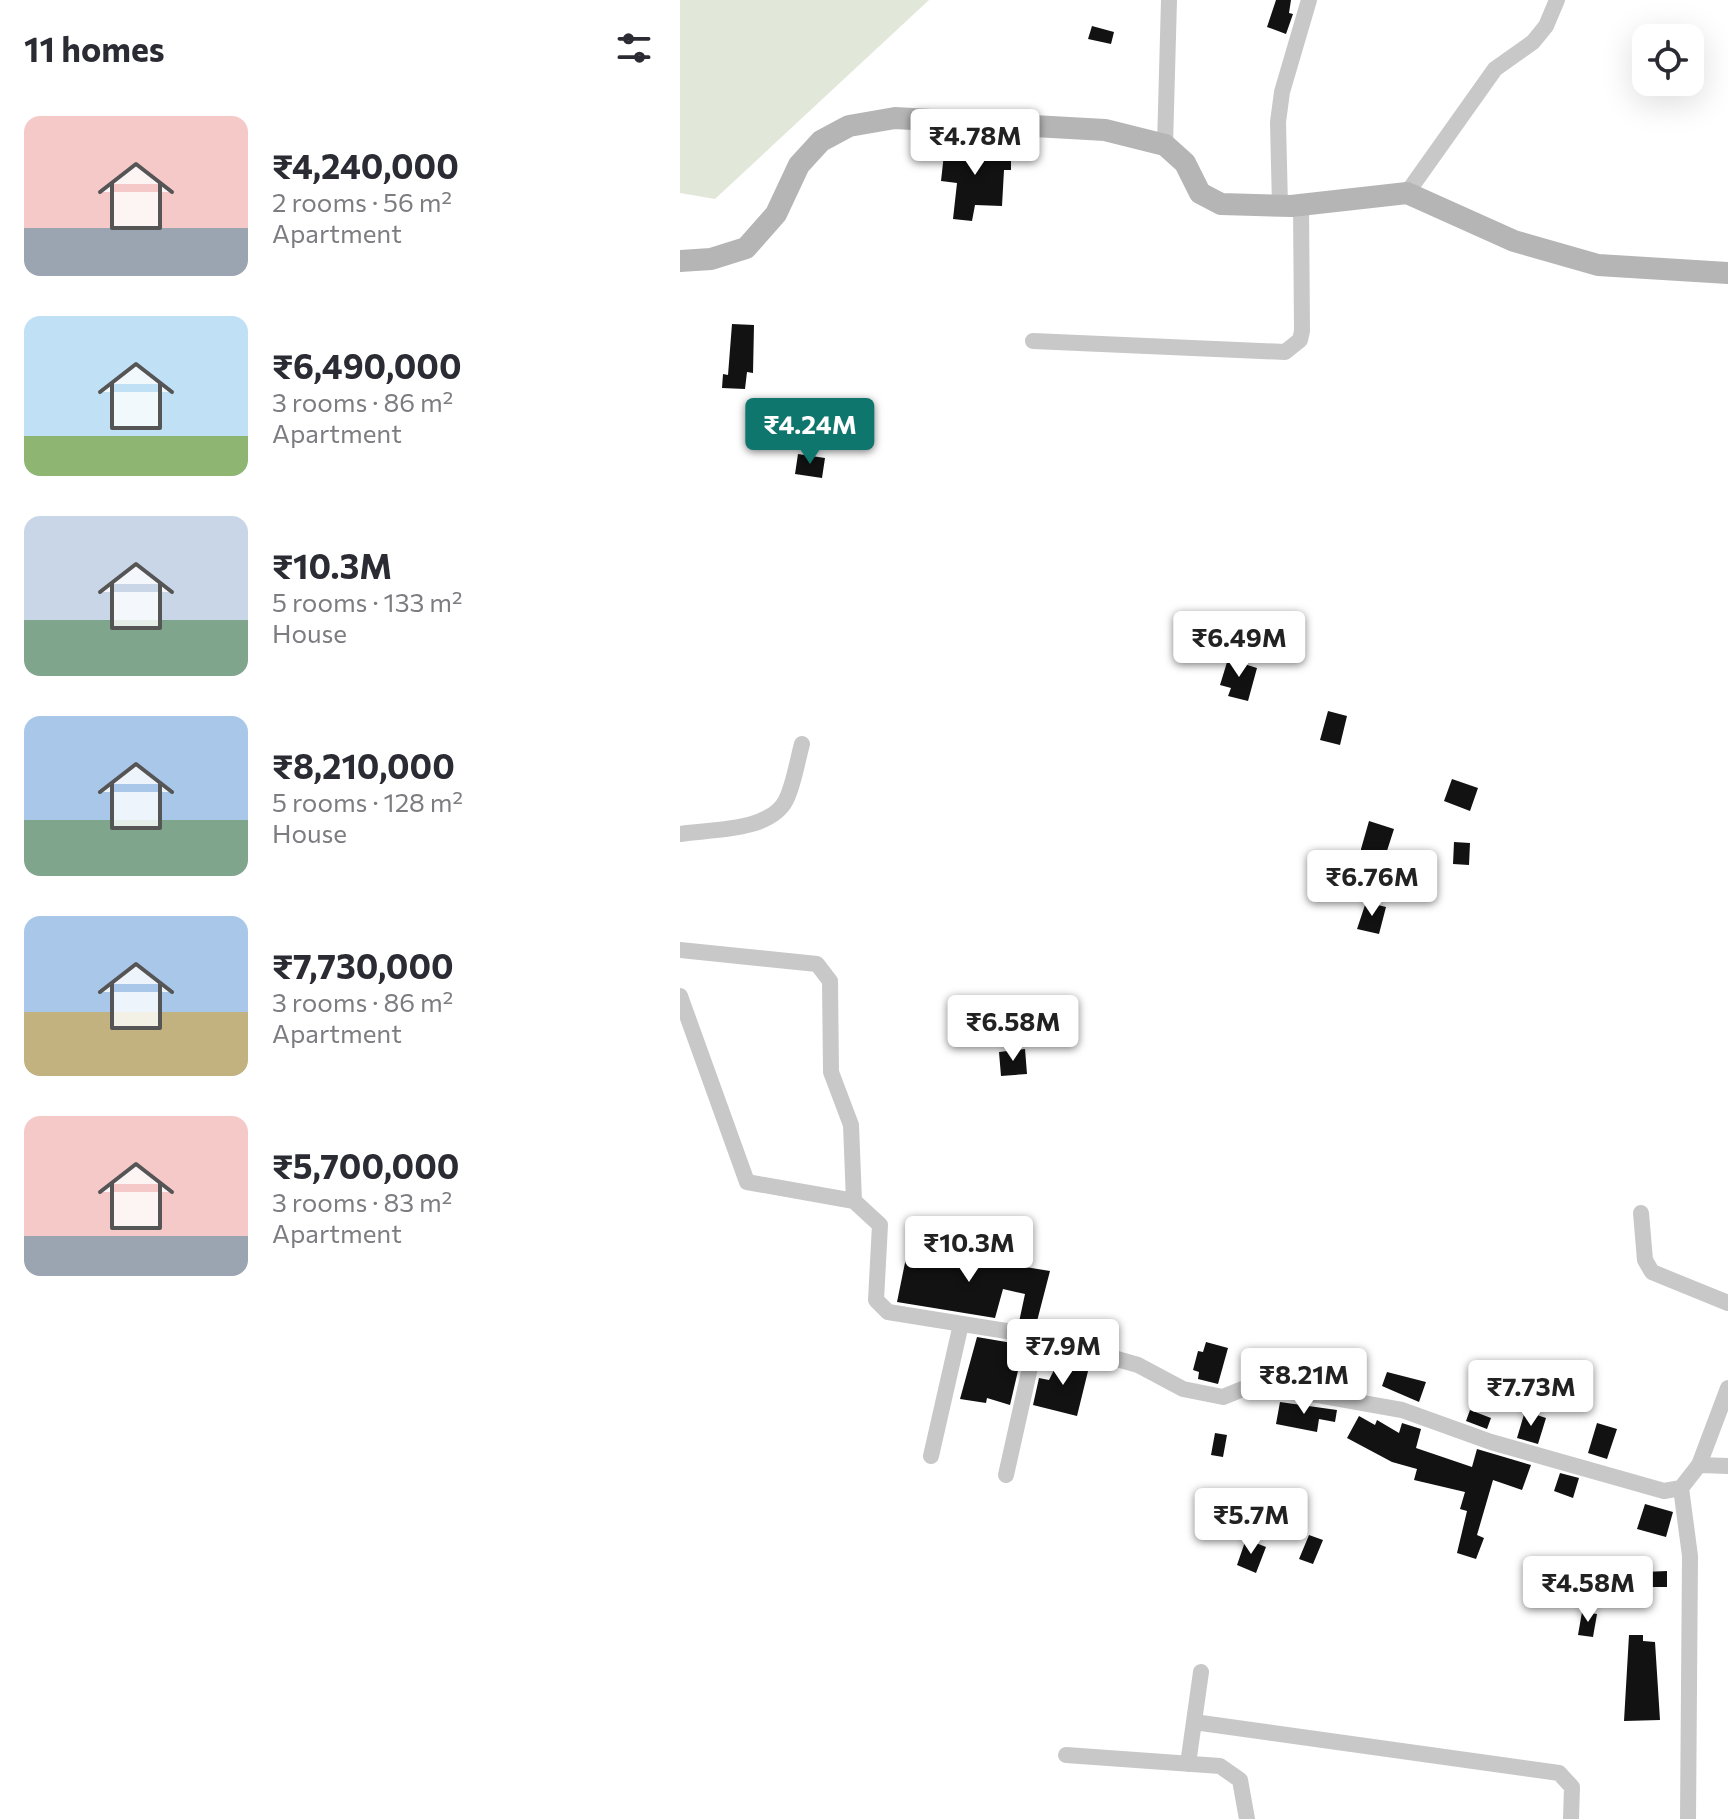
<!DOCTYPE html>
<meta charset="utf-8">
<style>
:root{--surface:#fff;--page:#f7f7f7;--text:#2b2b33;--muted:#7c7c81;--accent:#0f766e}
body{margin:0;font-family:Commissioner,sans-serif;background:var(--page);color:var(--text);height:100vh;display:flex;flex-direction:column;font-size:30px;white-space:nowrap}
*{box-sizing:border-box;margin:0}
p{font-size:26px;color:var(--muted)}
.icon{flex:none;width:44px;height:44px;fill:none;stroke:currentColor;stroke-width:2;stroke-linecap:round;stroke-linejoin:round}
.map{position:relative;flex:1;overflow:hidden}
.drawer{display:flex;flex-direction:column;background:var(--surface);width:680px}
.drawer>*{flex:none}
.tools{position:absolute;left:952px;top:24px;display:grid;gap:16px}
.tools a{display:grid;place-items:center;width:72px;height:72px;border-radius:16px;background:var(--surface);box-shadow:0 8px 32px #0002;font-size:40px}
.price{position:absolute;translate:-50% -68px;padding:0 18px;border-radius:8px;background:#fff;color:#222;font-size:26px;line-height:52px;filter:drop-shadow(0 2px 4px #0008)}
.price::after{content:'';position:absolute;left:50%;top:48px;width:24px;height:18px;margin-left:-12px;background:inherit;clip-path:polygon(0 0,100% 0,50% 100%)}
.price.active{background:var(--accent);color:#fff}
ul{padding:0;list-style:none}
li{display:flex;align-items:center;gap:24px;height:200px;padding:0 24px}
li span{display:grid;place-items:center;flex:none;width:224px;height:160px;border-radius:16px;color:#555}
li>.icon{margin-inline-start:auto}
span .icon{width:96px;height:96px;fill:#fffc;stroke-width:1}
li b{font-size:34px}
h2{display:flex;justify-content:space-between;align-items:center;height:96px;padding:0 24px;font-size:34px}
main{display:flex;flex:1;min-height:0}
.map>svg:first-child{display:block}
.green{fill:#e1e8da}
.building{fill:#121212}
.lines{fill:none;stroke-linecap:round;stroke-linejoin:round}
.street{stroke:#c8c8c8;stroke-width:16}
.secondary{stroke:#b5b5b5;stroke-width:22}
</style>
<main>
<section class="drawer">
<h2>11 homes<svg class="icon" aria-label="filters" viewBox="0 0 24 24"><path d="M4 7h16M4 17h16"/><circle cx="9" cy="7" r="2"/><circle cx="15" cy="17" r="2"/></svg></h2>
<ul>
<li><span style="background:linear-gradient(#f6c9c9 70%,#9aa5b1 0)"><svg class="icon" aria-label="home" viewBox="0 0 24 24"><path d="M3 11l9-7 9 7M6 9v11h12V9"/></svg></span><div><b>₹4,240,000</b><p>2 rooms · 56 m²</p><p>Apartment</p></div></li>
<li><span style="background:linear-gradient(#bfe0f5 75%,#8fb573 0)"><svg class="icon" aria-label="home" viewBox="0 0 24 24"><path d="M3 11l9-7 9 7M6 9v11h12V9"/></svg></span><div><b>₹6,490,000</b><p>3 rooms · 86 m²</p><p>Apartment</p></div></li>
<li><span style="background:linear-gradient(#c9d6e8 65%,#7fa58c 0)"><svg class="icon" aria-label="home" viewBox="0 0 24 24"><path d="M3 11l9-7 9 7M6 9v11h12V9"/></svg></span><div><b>₹10.3M</b><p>5 rooms · 133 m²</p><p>House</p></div></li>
<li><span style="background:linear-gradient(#a9c7e8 65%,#7fa58c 0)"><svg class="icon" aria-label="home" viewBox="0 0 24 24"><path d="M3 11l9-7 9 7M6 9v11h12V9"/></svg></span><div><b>₹8,210,000</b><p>5 rooms · 128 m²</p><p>House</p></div></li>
<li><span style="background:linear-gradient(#a9c7e8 60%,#c2b280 0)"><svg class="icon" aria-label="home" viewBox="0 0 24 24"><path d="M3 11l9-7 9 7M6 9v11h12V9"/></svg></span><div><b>₹7,730,000</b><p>3 rooms · 86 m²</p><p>Apartment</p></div></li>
<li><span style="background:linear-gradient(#f6c9c9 75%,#9aa5b1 0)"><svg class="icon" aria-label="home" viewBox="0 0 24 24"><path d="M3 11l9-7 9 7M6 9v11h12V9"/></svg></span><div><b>₹5,700,000</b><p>3 rooms · 83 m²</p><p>Apartment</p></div></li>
</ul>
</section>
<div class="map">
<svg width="1048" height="1819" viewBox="0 0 1048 1819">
<rect width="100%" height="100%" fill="#fff"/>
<path class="green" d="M0 0H249L35 199 0 193Z"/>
<path class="building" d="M596 0H611L609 13 613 14 606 34 587 27Z
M412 26 434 32 431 44 408 39Z
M265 145 331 149V170H324L322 206 295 205 292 221 273 219 277 183 261 181Z
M52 324 74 325 73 373 67 372 65 389 42 388 43 374 48 375Z
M118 454 145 458 142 478 115 474Z
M548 659 577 668 568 701 548 696 551 688 540 685Z
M648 711 667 716 660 745 640 740Z
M772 779 798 788 790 811 764 801Z
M689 821 714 829 705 857 743 858V874L680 872 681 849Z
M774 842 790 843 789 865 773 864Z
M686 902 706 907 699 934 677 929Z
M345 1049 347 1074 321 1076 319 1052Z
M228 1248 370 1271 356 1325 339 1322 345 1294 323 1289 315 1318 217 1302Z
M297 1337 344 1345 330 1405 307 1398 306 1403 280 1399Z
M526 1342 548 1348 538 1384 518 1379 519 1372 513 1370 518 1351 523 1352Z
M622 1352 650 1362 643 1385 614 1375Z
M382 1354 410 1363 397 1416 353 1405 359 1378 369 1380Z
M707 1372 746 1382 739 1402 702 1386Z
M600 1402 657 1410 655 1422 639 1419 637 1432 596 1424Z
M790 1410 811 1418 807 1429 786 1421Z
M845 1411 866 1418 858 1444 837 1438Z
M679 1416 695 1425 697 1420 719 1433 722 1423 741 1429 736 1448 792 1467 797 1449 851 1465 842 1490 813 1480 797 1535 804 1538 796 1559 777 1553 787 1511 780 1509 785 1492 734 1480 737 1469 712 1462 667 1438Z
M917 1423 937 1429 927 1459 908 1453Z
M535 1433 547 1435 543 1457 531 1455Z
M880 1473 899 1478 893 1498 874 1491Z
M965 1504 993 1512 986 1537 957 1529Z
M629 1535 643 1540 633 1564 619 1559Z
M566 1539 586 1547 576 1573 557 1565Z
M987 1571V1587H964V1572Z
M902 1612 917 1614 913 1637 898 1635Z
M949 1635H963V1641L975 1642 980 1720 944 1721Z"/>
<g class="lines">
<path class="street" d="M485 145 489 0
M727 193 815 69 853 42 866 26 877 0
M600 206 598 122 602 92 629 0
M353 341 605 352 620 340 622 331 621 205
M0 834C30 829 90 832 106 800 114 784 117 762 122 744
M0 950 137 964 150 981 151 1072 171 1125 174 1201
M0 996 67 1182 174 1201 200 1225 196 1300 208 1312 357 1336 458 1365 503 1389 543 1397 575 1384 722 1410 811 1442 984 1491 1001 1488 1019 1465 1048 1466
M961 1213 965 1260 972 1272 1048 1303
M251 1456 281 1324
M1019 1465 1048 1388
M326 1475 357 1336
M1001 1488 1010 1556 1008 1819
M514 1722 879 1773 892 1787 891 1819
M386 1755 540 1766 560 1780 567 1819
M508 1764 521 1672"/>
<path class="secondary" d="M0 261 31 259 66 248 96 214 119 165 141 141 169 126 215 118 425 130 485 145 505 163 520 193 541 204 611 206 727 193 834 241 918 265 1048 273"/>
</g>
</svg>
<div class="tools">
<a><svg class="icon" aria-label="locate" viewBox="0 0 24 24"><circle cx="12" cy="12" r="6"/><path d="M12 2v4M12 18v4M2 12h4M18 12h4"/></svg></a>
</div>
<b class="price" style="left:295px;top:177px">₹4.78M</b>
<b class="price active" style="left:130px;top:466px">₹4.24M</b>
<b class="price" style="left:559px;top:679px">₹6.49M</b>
<b class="price" style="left:692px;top:918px">₹6.76M</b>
<b class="price" style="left:333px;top:1063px">₹6.58M</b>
<b class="price" style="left:289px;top:1284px">₹10.3M</b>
<b class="price" style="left:383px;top:1387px">₹7.9M</b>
<b class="price" style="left:624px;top:1416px">₹8.21M</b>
<b class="price" style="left:851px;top:1428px">₹7.73M</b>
<b class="price" style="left:571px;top:1556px">₹5.7M</b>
<b class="price" style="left:908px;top:1624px">₹4.58M</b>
</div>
</main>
